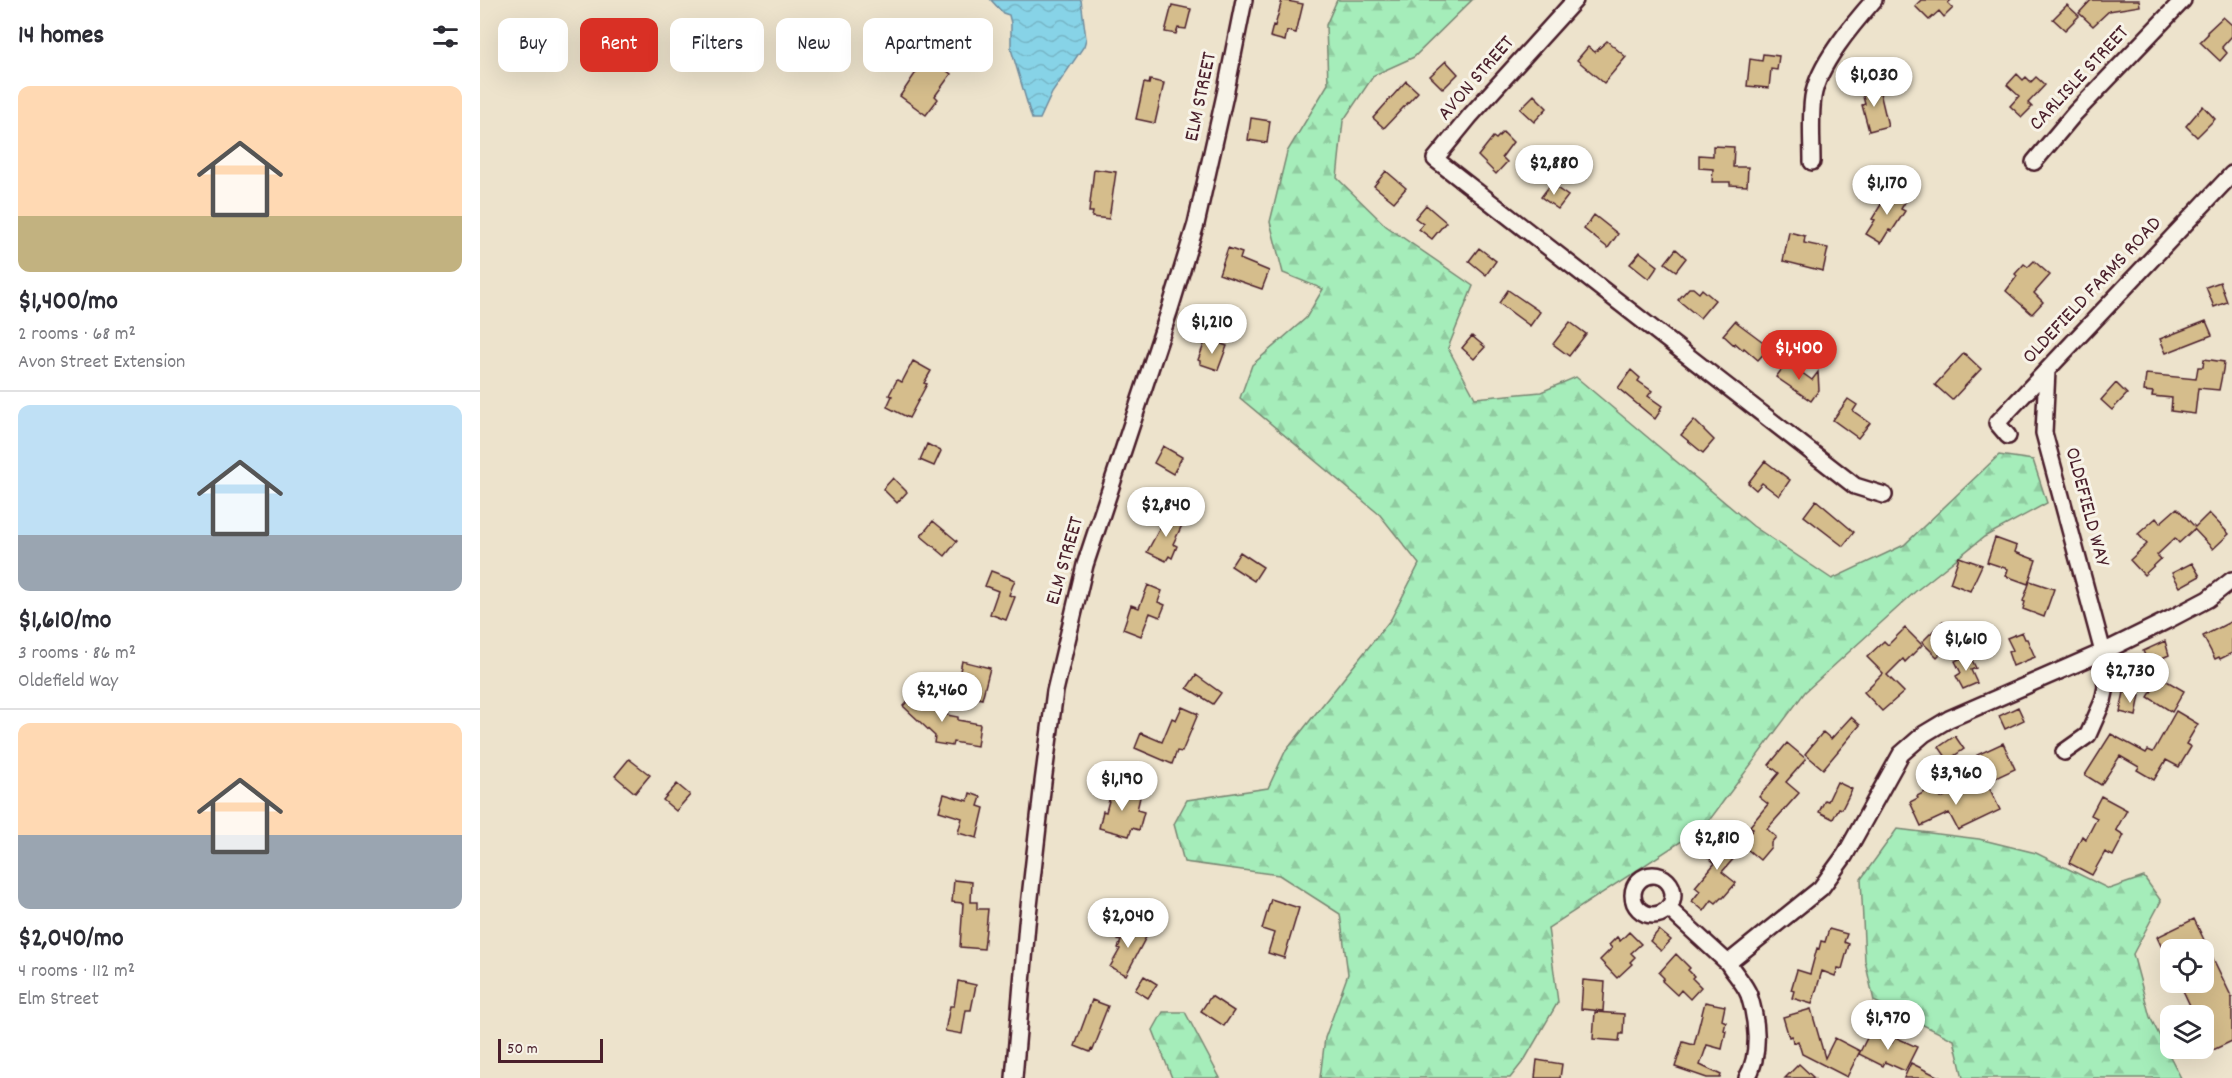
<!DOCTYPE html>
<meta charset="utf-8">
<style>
:root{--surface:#fff;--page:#f7f7f7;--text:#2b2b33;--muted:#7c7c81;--line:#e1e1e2;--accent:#d93025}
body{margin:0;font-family:Dekko,sans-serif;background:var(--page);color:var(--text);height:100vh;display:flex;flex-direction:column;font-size:22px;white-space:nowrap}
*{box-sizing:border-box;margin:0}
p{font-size:20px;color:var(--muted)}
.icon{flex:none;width:33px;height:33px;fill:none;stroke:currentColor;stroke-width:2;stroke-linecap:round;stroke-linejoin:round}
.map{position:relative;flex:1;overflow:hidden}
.sheet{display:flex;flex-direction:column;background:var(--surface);width:480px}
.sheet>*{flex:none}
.banner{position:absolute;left:18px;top:18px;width:570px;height:54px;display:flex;gap:12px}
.tools{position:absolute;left:1680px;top:939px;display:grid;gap:12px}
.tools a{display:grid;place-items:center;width:54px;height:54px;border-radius:12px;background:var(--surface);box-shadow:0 6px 24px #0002;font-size:30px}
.scale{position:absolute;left:18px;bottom:15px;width:105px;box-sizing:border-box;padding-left:6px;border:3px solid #4a1f2b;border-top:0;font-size:16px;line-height:21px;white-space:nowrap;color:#4a1f2b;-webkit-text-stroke:4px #f7f3e8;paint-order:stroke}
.price{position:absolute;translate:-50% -51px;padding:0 14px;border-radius:21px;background:#fff;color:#222;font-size:20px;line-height:39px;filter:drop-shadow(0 2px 3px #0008)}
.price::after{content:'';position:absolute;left:50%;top:36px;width:18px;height:14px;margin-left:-9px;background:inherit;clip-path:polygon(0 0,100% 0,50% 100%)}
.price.on{background:var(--accent);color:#fff}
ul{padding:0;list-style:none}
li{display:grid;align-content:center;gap:12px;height:318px;padding:0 18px}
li+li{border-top:2px solid var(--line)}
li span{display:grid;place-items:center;height:186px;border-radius:12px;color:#555}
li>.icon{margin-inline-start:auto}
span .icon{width:108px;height:108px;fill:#fffc;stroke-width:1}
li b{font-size:26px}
h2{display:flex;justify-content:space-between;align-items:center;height:72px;padding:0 18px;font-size:26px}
.pill{padding:0 21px;border-radius:12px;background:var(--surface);box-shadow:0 6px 24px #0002;font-size:21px;line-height:54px}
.pill.on{background:var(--accent);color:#fff}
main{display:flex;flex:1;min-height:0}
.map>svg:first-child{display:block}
.forest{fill:url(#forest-firs);stroke:#788672;stroke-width:1.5}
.water{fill:url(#water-waves);stroke:#6f8b9c;stroke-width:1.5}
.building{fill:#d5bd8c;stroke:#4a1f2b;stroke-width:1.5}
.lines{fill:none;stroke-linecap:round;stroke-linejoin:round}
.minor-casing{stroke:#4a1f2b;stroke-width:20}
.minor{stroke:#f7f3e8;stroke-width:15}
.labels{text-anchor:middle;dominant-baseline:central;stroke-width:6;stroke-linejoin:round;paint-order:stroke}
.street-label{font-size:21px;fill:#4a1f2b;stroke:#f7f3e8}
</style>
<main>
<section class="sheet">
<h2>14 homes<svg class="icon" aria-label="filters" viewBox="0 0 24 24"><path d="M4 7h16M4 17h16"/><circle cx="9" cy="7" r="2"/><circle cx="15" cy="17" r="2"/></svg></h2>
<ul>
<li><span style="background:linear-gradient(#ffd9b3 70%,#c2b280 0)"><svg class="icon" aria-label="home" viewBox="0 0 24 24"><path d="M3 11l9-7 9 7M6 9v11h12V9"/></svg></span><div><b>$1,400/mo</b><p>2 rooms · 68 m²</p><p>Avon Street Extension</p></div></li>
<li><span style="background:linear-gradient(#bfe0f5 70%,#9aa5b1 0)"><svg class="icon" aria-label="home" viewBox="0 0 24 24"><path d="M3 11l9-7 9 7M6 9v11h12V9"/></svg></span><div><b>$1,610/mo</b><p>3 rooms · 86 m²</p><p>Oldefield Way</p></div></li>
<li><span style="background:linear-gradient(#ffd9b3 60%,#9aa5b1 0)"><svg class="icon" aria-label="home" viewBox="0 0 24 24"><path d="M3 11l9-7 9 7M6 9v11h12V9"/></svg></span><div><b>$2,040/mo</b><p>4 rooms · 112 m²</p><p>Elm Street</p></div></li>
</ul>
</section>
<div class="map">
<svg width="1752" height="1078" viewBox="0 0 1752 1078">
<defs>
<pattern id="forest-firs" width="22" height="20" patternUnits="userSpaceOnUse" patternTransform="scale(1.5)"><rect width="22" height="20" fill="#a5edba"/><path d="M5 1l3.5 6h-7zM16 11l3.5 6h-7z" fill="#90cba0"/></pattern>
<pattern id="water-waves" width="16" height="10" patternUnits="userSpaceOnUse" patternTransform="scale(1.5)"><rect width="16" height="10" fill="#87d3e7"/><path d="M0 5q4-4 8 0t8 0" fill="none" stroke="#76b5c6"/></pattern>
</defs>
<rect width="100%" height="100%" fill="#ede3cc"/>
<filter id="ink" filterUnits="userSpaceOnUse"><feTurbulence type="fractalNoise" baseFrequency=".0167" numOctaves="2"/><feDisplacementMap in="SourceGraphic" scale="12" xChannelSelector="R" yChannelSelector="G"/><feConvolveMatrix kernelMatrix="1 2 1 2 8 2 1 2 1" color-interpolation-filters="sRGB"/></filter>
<g filter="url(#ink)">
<path class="forest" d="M857 0H992L934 57 894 75 863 121 857 178 906 226 993 286 968 348 995 398 1061 392 1096 377 1273 526 1352 579 1424 545 1519 455 1553 460 1567 503 1504 537 1436 591 1325 692 1225 826 1068 928 1078 1002 1045 1059 1030 1078H840L845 1038 868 974 860 914 799 875 704 862 694 824 707 800 788 788 805 752 911 619 939 564 900 515 760 398 772 365 826 318 843 289 803 273 790 222 807 152 848 84 846 25Z
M1417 829 1499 839 1556 853 1629 889 1664 877 1681 901 1653 954 1670 1017 1701 1078H1483L1474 1040 1394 1001 1385 961 1381 879Z
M683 1012H705L740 1078H692L673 1030Z"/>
<path class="water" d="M511 0H601L606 39 604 46 572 93 560 119H552L531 49V23L529 15 523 13Z"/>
<path class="building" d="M802 0 823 4 816 33 807 31 805 41 790 37 793 25 795 26Z
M1441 0H1471L1468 3 1473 8 1464 17 1459 11 1449 20 1435 6Z
M1611 0H1659L1660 6 1629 11 1613 26 1599 13Z
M692 5 711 9 706 29 698 28 696 34 685 32Z
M1587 5 1599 16 1585 30 1573 19Z
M1743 17 1752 25V36L1742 47 1747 53 1740 61 1720 42 1728 34 1727 32Z
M1127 41 1146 57 1124 83 1097 60 1108 47 1115 52Z
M1283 54 1299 56 1297 70 1291 69 1289 88 1267 86 1270 59 1282 61Z
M447 56 471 74 455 96 458 99 446 115 420 96Z
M966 61 978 74 963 89 950 76Z
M1537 74 1543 80 1546 77 1551 82 1556 77 1565 85 1548 103 1552 107 1542 117 1530 106 1539 96 1527 85Z
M670 80 684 83 675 123 656 119 664 83 669 84Z
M926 81 938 92 904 128 893 118Z
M1398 84 1408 126 1389 131 1382 105 1385 104 1381 89Z
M1054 95 1067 108 1054 122 1040 109Z
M1723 106 1735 119 1717 137 1706 126Z
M771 118 790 121 787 143 768 140Z
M1023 132 1033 142 1022 157 1027 162 1016 174 998 156 1013 137 1016 139Z
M1233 146 1254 147 1253 167H1268L1267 186 1250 185V182H1232L1233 169 1219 168V155L1233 156Z
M614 169 636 172 629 219 612 217 613 212H609Z
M906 171 926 188 914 202 894 186Z
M1071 184 1088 196 1078 209 1061 197Z
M1413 190 1427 199 1421 209 1425 211 1412 231 1409 230 1401 243 1386 234 1395 220 1392 219 1405 198 1407 199Z
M946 205 966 222 952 239 939 229 943 224 935 218Z
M1114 215 1138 234 1128 248 1104 229Z
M1309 232 1325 236 1324 243 1348 248 1343 271 1303 261Z
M748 248 762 253 760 259 789 271 782 289 739 274Z
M999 248 1016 261 1006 275 989 261Z
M1196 249 1206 258 1196 271 1185 263Z
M1160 252 1178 266 1169 279 1150 264Z
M1554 261 1570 275 1554 293 1563 302 1552 314 1526 291 1537 276 1535 274 1544 264 1548 267Z
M1740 282 1747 302 1734 307 1726 287Z
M1209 288H1213L1219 293 1222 289 1235 300 1220 318 1198 300Z
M1028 290 1060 312 1050 326 1019 303Z
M1255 321 1290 347 1278 360 1264 348 1263 350 1255 343 1254 345 1243 335Z
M1726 321 1732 335 1686 353 1680 339Z
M1090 322 1106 334 1089 356 1073 344Z
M992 336 1005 347 994 359 982 348Z
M725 342 734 345 736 342 747 346 738 370 720 364V361L718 360Z
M1484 353 1501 369 1472 400 1455 385Z
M1724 359 1744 362 1743 370 1739 390 1718 388 1715 414 1691 411 1692 398 1672 396 1673 392 1664 391 1666 374 1716 379 1718 367H1723Z
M433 361 451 371 444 383 447 384 429 418 407 407 412 396 409 395 417 380 422 382Z
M1307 362 1332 380 1338 372 1339 390 1331 401 1296 377Z
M1151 370 1160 378 1158 381 1172 391 1168 396 1182 406 1180 409 1181 410 1175 419 1138 388Z
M1636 383 1647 394 1632 410 1621 400Z
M1368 399 1377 405 1373 411 1390 423 1378 438 1353 420Z
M1214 420 1234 440 1223 453 1201 435Z
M447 444 461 451 454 466 440 460Z
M683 446 702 457 693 474 674 463Z
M1285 461 1310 480 1299 496 1282 483 1276 490 1268 483Z
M413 478 427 492 417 503 403 489Z
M1336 500 1374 532 1363 546 1324 516Z
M1697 508 1715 527 1729 513 1749 534 1733 549 1714 529 1699 543 1695 538 1677 555 1681 559 1664 575 1650 560 1667 544 1658 534 1676 518 1680 523Z
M688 513 704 521 693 544 697 546 692 558 689 556 686 561 667 552Z
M453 521 477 541 465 556 441 536Z
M1515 538 1537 546 1535 552 1556 560 1548 584 1526 576 1528 569 1507 562Z
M760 552 783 567 774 581 751 566Z
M1479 557 1502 565 1490 591 1470 583Z
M1712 563 1720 576 1700 587 1692 573Z
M511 571 535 580 529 595 535 597 526 620 510 614 518 591 505 586Z
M1550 581 1574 589 1564 617 1543 609 1545 602 1543 601Z
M668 585 682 591 678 602 685 605 680 617 670 613 661 636 643 629 651 605 659 608Z
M1463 621 1478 636 1457 657 1442 642Z
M1752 621V653L1740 659 1739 657 1735 659 1723 636Z
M1425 628 1442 645 1425 662 1423 659 1407 675 1424 692 1402 711 1384 692 1403 673 1387 657 1404 641 1408 645Z
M1542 632 1545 639H1547L1555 657 1533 666 1528 652 1533 650 1527 638Z
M1685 641 1689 655 1669 664 1663 651Z
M1489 654 1496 668 1491 670 1497 683 1483 689 1476 676 1481 673 1475 661Z
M482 661 510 668 502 699 488 696 490 678 479 676Z
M716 675 741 693 733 704 707 688Z
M1680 677 1704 691 1692 712 1668 697Z
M437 691 462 714 478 717V720L500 724 497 746 473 742 472 746 454 743 455 736 423 706Z
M1644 692 1660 695 1656 716 1640 712Z
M702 707 718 714 702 752 697 751 692 764 655 748 661 733 682 742 692 718 696 720Z
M1538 707 1544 720 1525 729 1519 716Z
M1696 711 1718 724 1706 744 1711 747 1699 767 1686 760 1674 780 1657 770 1659 767 1640 756 1621 785 1605 775 1631 734 1666 753 1668 750 1673 752Z
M1371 717 1380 725 1343 769 1325 754 1343 732 1351 739Z
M1475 736 1484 749 1468 760 1459 747Z
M1307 743 1326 759 1306 782 1319 793 1287 829 1296 837 1291 843V847L1280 860 1261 844 1273 829 1270 826 1288 804 1279 797 1299 773 1289 765Z
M1523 743 1535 769 1509 781 1497 755Z
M149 759 170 775 155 793 135 776Z
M1357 782 1372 789 1362 809 1359 808 1353 819 1339 812 1345 800 1348 801Z
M1507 783 1520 810 1478 830 1469 813 1441 826 1430 802 1438 798 1437 796 1455 787 1461 798 1479 789 1481 793 1486 791 1487 793Z
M197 784 210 795 196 811 183 800Z
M633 785 661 793 657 810 664 812 659 830 652 828 649 836 619 828 623 811 626 812Z
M490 793 501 797 498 806 504 808 497 838 478 833 482 818 459 811 464 794 488 801Z
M1621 796 1647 810 1636 830 1644 835 1633 856 1625 852 1612 875 1589 863 1602 836 1606 839 1617 818 1611 815Z
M1239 830 1262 849 1242 872 1256 883 1243 898H1241L1236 903 1232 900 1224 911 1212 901 1220 891 1215 887 1235 863 1225 855 1230 849 1226 846Z
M474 880 492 882 491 902H497V909H508L504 949 480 947 483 903 472 902Z
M791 899 819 908 804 958 788 953 794 933 782 929Z
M1714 919 1752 998V1041L1731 1051 1724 1034V1016H1715L1699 982H1724V950H1683L1677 937Z
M646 925 667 935 646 975 630 967 640 949 638 948 641 941 638 940Z
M1349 929 1367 934 1364 942 1369 944 1362 969 1358 968 1355 976 1342 971 1332 1004 1312 998 1314 991 1311 990 1317 970 1330 974 1337 948 1339 949 1341 941 1345 942Z
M1179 930 1191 940 1181 951 1170 941Z
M1149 932 1161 944 1151 953 1155 957 1150 962 1152 964 1137 978 1120 960 1132 948 1129 945 1137 937 1140 941Z
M1196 954 1210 968 1208 970 1214 976 1212 978 1221 987 1210 999 1201 990 1197 995 1182 981 1184 978 1179 973Z
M664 976 677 984 668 998 655 990Z
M1103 980 1125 982 1123 1011 1101 1009Z
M478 981 496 985 491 1010H486L482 1034 465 1031 470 1006H474Z
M731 996 754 1011 744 1026 721 1011Z
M612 1000 628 1006 619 1029 621 1030 613 1050 611 1049 610 1052 595 1046Z
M1225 1002 1245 1006 1242 1020 1246 1022 1244 1030 1246 1031 1242 1049 1227 1045 1220 1065 1241 1075 1240 1078H1227L1195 1067 1203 1042 1214 1045Z
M1331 1009 1345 1058 1355 1038 1380 1051 1367 1077 1322 1054 1318 1041 1313 1043 1312 1036 1309 1037 1303 1017Z
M1115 1012 1144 1014 1143 1034H1140L1139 1041 1113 1039Z
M1390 1032 1412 1043 1415 1037 1437 1047 1425 1071 1405 1062 1403 1066 1379 1054Z
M1057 1060 1082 1064 1080 1078H1055Z
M1431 1063 1461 1078H1424Z
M1319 1064 1334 1078H1305Z"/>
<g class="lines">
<defs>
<path id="minor" d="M1095 0 990 116 955 159 1375 486 1404 495
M1332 162C1332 141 1330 118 1333 97 1338 65 1373 24 1394 0
M1554 162 1595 113 1703 0
M1567 370 1564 433 1623 652 1626 687 1623 701 1608 735 1584 752
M1528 436 1517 423 1752 174
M1153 895a20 20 0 1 1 40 0a20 20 0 1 1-40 0Z
M1188 908 1248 963
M534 1078 547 924 563 782 575 691 605 565 689 312 716 224 745 95 764 0
M1267 1078C1281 1054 1277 1020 1269 995 1265 984 1254 973 1248 963L1341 888 1365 855 1421 754 1444 734 1469 719 1623 652 1690 619 1728 599 1752 580"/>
</defs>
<use href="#minor" class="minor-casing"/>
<use href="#minor" class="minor"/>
</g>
</g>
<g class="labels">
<g class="street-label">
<text transform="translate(997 79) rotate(-49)">AVON STREET</text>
<text transform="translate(1600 79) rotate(-47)">CARLISLE STREET</text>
<text transform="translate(722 97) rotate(-78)">ELM STREET</text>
<text transform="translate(1613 291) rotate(-47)">OLDEFIELD FARMS ROAD</text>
<text transform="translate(1606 507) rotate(75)">OLDEFIELD WAY</text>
<text transform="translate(586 561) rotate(-74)">ELM STREET</text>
</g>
</g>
</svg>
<div class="tools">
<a><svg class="icon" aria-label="locate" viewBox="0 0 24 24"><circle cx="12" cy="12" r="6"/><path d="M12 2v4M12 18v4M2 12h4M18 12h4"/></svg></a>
<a><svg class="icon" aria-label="layers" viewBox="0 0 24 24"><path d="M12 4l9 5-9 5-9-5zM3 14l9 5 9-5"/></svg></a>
</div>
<div class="scale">50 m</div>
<b class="price" style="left:1394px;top:108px">$1,030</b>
<b class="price" style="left:1074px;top:196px">$2,880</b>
<b class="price" style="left:1407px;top:216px">$1,170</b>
<b class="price" style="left:732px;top:355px">$1,210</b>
<b class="price on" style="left:1319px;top:381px">$1,400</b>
<b class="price" style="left:686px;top:538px">$2,840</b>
<b class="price" style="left:1486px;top:672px">$1,610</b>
<b class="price" style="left:1650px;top:704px">$2,730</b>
<b class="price" style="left:462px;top:723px">$2,460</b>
<b class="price" style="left:1476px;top:806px">$3,960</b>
<b class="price" style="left:642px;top:812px">$1,190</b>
<b class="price" style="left:1237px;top:871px">$2,810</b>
<b class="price" style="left:648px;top:949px">$2,040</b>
<b class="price" style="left:1408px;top:1051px">$1,970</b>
<div class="banner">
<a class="pill">Buy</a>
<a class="pill on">Rent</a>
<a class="pill">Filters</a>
<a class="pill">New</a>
<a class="pill">Apartment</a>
</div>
</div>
</main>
